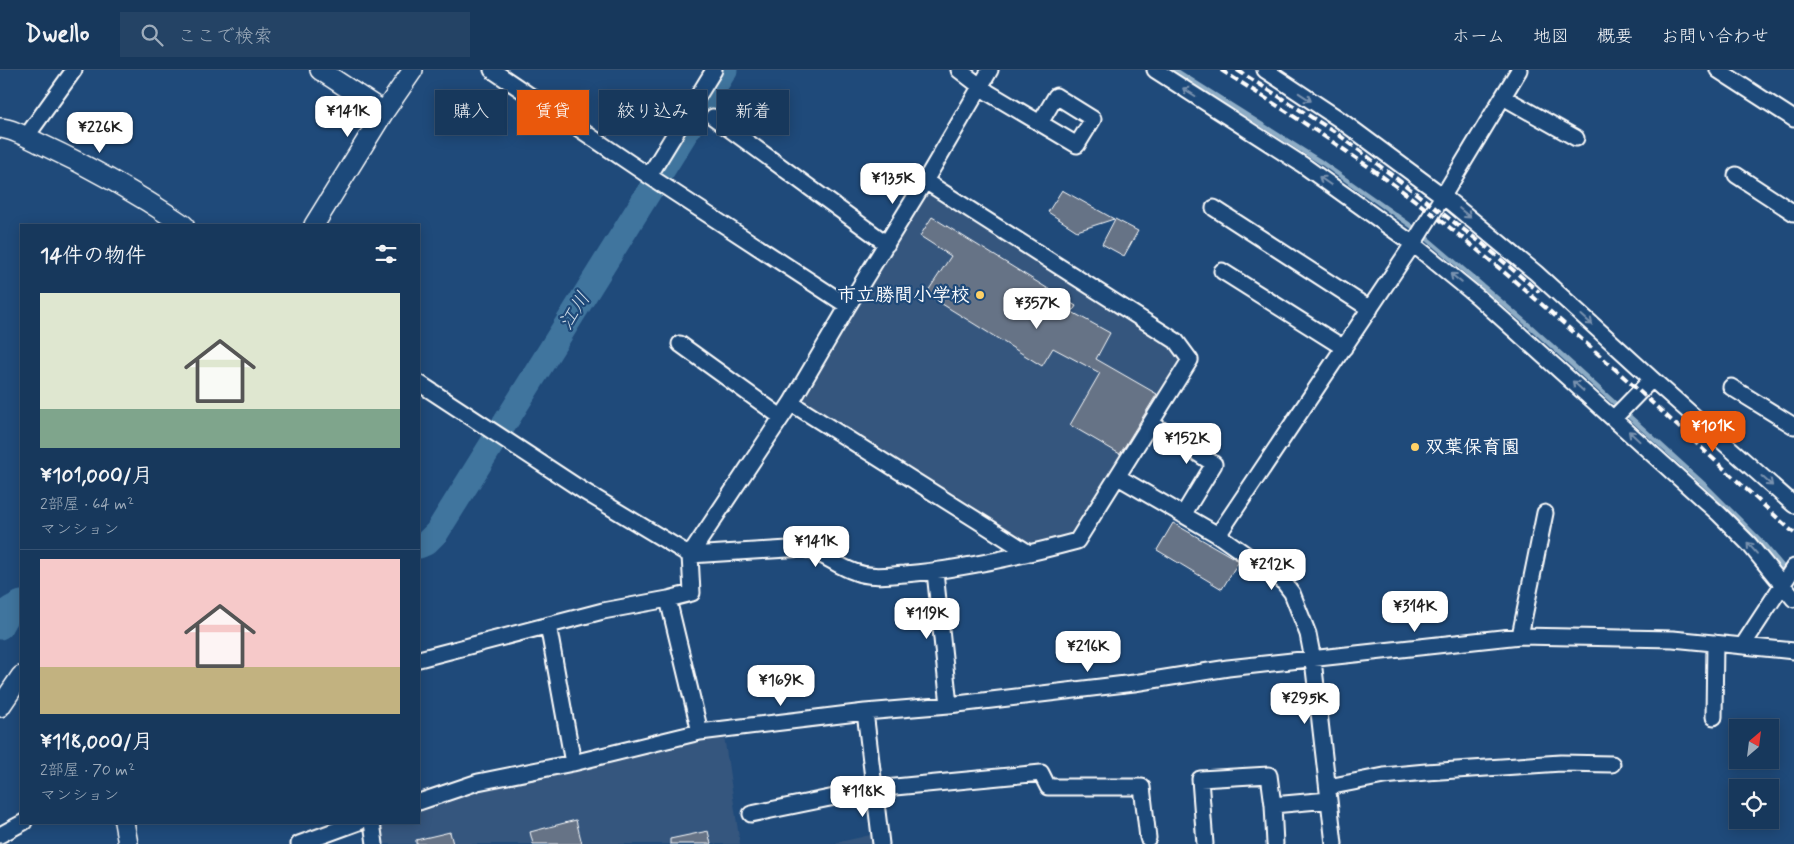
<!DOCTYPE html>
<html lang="ja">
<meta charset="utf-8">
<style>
:root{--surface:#17385c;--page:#244365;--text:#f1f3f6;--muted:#9eacbb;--line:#365272;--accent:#ea580c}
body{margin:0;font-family:Mynerve,"Klee One",sans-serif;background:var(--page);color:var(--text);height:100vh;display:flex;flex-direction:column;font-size:19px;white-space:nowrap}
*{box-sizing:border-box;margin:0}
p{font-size:16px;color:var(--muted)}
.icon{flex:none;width:28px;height:28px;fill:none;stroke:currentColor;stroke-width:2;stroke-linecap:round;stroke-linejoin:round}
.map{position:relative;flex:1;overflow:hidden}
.details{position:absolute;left:20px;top:154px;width:400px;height:600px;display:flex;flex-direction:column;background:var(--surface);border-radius:0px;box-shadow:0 2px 12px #0003,0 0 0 1px var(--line)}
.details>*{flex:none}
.guide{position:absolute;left:435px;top:20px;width:475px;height:45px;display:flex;gap:10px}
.needle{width:32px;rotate:28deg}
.fabs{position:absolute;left:1729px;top:649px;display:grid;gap:10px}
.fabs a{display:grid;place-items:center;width:50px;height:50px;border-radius:0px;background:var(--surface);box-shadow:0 2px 12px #0003,0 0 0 1px var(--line);font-size:25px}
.price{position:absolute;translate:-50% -42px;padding:0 11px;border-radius:10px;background:#fff;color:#222;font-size:16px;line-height:32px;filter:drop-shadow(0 1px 2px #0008)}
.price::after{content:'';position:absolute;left:50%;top:30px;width:15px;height:11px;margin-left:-8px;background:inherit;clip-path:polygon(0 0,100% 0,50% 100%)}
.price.active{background:var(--accent);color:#fff}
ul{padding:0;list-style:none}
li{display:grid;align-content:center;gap:10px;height:265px;padding:0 20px}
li+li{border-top:1px solid var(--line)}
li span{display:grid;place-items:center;height:155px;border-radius:0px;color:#555}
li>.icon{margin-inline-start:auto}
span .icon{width:90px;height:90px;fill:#fffc;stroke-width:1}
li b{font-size:21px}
h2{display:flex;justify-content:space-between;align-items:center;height:60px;padding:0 20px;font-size:21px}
.pill{padding:0 18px;border-radius:0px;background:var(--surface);box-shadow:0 2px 12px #0003,0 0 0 1px var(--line);font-size:18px;line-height:45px}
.pill.active{background:var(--accent);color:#fff}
header{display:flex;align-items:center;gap:30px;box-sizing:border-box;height:70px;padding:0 25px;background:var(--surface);border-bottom:1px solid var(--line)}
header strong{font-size:24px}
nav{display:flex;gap:28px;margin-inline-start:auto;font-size:18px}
.search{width:350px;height:45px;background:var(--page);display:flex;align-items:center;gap:12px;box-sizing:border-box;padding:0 18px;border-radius:0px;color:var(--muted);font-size:19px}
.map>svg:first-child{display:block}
.built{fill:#34567e}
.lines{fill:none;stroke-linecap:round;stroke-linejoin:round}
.stream{stroke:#8dacc5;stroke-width:4.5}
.river{stroke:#41759e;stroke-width:25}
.building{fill:#667386;stroke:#fff}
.minor-casing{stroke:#fff;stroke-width:19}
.tertiary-casing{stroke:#fff;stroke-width:22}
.minor{stroke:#1f4a7a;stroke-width:15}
.tertiary{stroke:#1f4a7a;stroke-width:19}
.rail{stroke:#fff;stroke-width:4;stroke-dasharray:8 4;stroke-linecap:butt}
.oneway{stroke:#7992af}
.poi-dot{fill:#ffd166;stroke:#1f4a7a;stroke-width:2}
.labels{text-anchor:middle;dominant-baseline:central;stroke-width:4.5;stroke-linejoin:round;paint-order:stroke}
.poi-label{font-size:19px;font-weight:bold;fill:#fff;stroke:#1f4a7a;text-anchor:end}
.water-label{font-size:20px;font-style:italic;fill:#d0dce7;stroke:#1f4a7a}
</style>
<header>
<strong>Dwello</strong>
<div class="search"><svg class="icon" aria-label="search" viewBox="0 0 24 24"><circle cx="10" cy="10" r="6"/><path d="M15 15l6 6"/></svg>ここで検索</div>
<nav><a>ホーム</a><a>地図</a><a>概要</a><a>お問い合わせ</a></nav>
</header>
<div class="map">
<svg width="1794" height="774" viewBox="0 0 1794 774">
<rect width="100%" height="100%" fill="#1f4a7a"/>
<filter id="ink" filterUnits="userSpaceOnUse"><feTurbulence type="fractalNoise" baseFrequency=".02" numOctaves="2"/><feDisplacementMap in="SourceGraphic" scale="10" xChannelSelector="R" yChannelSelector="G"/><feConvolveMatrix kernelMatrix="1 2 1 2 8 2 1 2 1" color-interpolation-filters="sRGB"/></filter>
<g filter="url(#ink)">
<path class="built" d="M925 111 1176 271 1190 290 1077 471 1029 483 791 333Z
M723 659 740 774H375L372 753 419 752V732Z
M879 763 881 774H831Z"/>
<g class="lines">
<path class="stream" d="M1175 0 1321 92 1417 160 1531 257 1707 417 1761 471 1788 503"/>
<path class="river" d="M419 476 426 473 437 462 725 0
M0 557 10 539 21 533"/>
</g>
<path class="building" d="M1062 120 1114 149 1077 161 1048 142Z
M932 147 1076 236 1072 242 1110 263 1096 289 1157 324 1120 384 1070 355 1100 303 1053 278 1042 296 926 224 951 186 920 166Z
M1115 149 1138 161 1124 186 1102 174Z
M1173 453 1239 491 1222 519 1157 480Z
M576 750 582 774H533L530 762Z
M708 761 711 774H670V769Z
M450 762 453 774H416V770Z"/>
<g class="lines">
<defs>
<path id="minor" d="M492 0 649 106 848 236
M959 0 989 23 1077 75 1093 49 1056 26 1040 53
M1155 0 1303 95 1413 174 1478 227 1719 444 1749 474 1794 529
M1265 0 1339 49 1443 126 1536 203 1652 309 1794 435
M1718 0 1794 49
M1503 27 1576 68
M713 47 887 174
M26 67 74 0
M1736 105 1794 143
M649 106 714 0
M1214 138 1370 239
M1222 201 1344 278
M680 274 781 347
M419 313 582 420 690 485 804 478C823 483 837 496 855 502 871 508 888 505 905 504 963 499 1021 486 1077 471L1190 290 1176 271 925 111
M1731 317 1794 356
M791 333 1029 483
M1614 348 1652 309
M1151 353 1214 394 1183 445
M1118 407 1218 465 1282 510 1292 523 1308 564 1313 590 1334 774
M1218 465 1413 174 1443 126 1519 0
M935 502 949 635
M668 529 700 662
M548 555 573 693
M1520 566 1545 443
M1743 575 1794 497
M419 589 603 541 668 529 692 523 690 485 791 333 848 236 925 111 990 0
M865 642 881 774
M1714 647 1715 573
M1328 717 1384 706 1426 702 1561 693 1612 694
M419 732 478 712 573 693 700 662 865 642 949 635 1134 613 1228 598 1520 566 1673 569 1794 581
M1273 735 1275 774
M751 744 874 719 1041 703 1048 717H1142L1148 768
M372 752 375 774
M0 765 24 752
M299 774 359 752
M1205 774 1200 709 1269 705 1273 735 1329 730"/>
<path id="tertiary" d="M320 0 384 42
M0 58C14 59 30 69 43 75 93 98 138 124 184 155
M314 155 384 42 413 0
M0 637 21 606
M124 752 128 774"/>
</defs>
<use href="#minor" class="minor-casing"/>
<use href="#tertiary" class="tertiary-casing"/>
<use href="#minor" class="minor"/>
<use href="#tertiary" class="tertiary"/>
<path class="rail" d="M1221 0C1299 49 1377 99 1449 157 1569 253 1680 359 1794 463
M1237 0 1335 62 1484 175 1539 222"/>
</g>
<defs><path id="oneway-shaft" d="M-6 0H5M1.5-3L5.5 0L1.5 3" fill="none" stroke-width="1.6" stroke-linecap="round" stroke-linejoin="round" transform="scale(1.25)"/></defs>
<g class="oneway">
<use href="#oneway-shaft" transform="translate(1189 22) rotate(-148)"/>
<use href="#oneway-shaft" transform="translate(1305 27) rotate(33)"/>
<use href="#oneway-shaft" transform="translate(1325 111) rotate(-145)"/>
<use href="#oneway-shaft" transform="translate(1465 143) rotate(40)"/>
<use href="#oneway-shaft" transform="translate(1456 208) rotate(-141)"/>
<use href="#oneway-shaft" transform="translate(1587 250) rotate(42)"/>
<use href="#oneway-shaft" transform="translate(1578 316) rotate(-138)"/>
<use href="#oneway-shaft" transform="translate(1634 366) rotate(-137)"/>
<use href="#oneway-shaft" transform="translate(1767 411) rotate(42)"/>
<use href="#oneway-shaft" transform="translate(1752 478) rotate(-131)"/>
</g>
</g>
<g class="poi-dot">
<circle cx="980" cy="225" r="5"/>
<circle cx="1415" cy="377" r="5"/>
</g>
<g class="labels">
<g class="poi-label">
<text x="970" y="225">市立勝間小学校</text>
<text x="1425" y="377" text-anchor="start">双葉保育園</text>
</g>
<g class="water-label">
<text transform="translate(575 241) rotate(-58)">江川</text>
</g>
</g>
</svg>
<div class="fabs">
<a><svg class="needle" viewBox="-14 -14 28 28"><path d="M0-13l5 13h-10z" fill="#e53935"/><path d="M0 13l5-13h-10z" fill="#9eacbb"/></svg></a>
<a><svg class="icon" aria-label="locate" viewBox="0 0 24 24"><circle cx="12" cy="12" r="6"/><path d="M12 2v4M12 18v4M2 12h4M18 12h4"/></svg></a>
</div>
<b class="price" style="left:348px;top:68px">¥141K</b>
<b class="price" style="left:100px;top:84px">¥226K</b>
<b class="price" style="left:893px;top:135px">¥135K</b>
<b class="price" style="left:1037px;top:260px">¥357K</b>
<b class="price active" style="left:1713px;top:383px">¥101K</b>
<b class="price" style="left:1187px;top:395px">¥152K</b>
<b class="price" style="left:816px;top:498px">¥141K</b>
<b class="price" style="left:1272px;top:521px">¥212K</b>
<b class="price" style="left:1415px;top:563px">¥314K</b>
<b class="price" style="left:927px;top:570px">¥119K</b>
<b class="price" style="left:1088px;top:603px">¥216K</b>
<b class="price" style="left:781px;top:637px">¥169K</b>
<b class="price" style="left:1305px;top:655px">¥295K</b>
<b class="price" style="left:863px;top:748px">¥118K</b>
<div class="guide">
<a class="pill">購入</a>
<a class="pill active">賃貸</a>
<a class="pill">絞り込み</a>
<a class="pill">新着</a>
</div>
<section class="details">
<h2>14件の物件<svg class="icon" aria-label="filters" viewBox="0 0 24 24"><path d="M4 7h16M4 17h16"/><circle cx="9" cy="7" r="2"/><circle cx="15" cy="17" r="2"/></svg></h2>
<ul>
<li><span style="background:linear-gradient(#dfe7d0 75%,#7fa58c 0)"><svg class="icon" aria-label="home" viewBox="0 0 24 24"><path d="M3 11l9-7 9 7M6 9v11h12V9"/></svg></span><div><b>¥101,000/月</b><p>2部屋 · 64 m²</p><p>マンション</p></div></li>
<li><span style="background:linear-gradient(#f6c9c9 70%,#c2b280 0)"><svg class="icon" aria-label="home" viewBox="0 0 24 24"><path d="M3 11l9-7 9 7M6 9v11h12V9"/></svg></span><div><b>¥118,000/月</b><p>2部屋 · 70 m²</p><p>マンション</p></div></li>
</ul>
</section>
</div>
